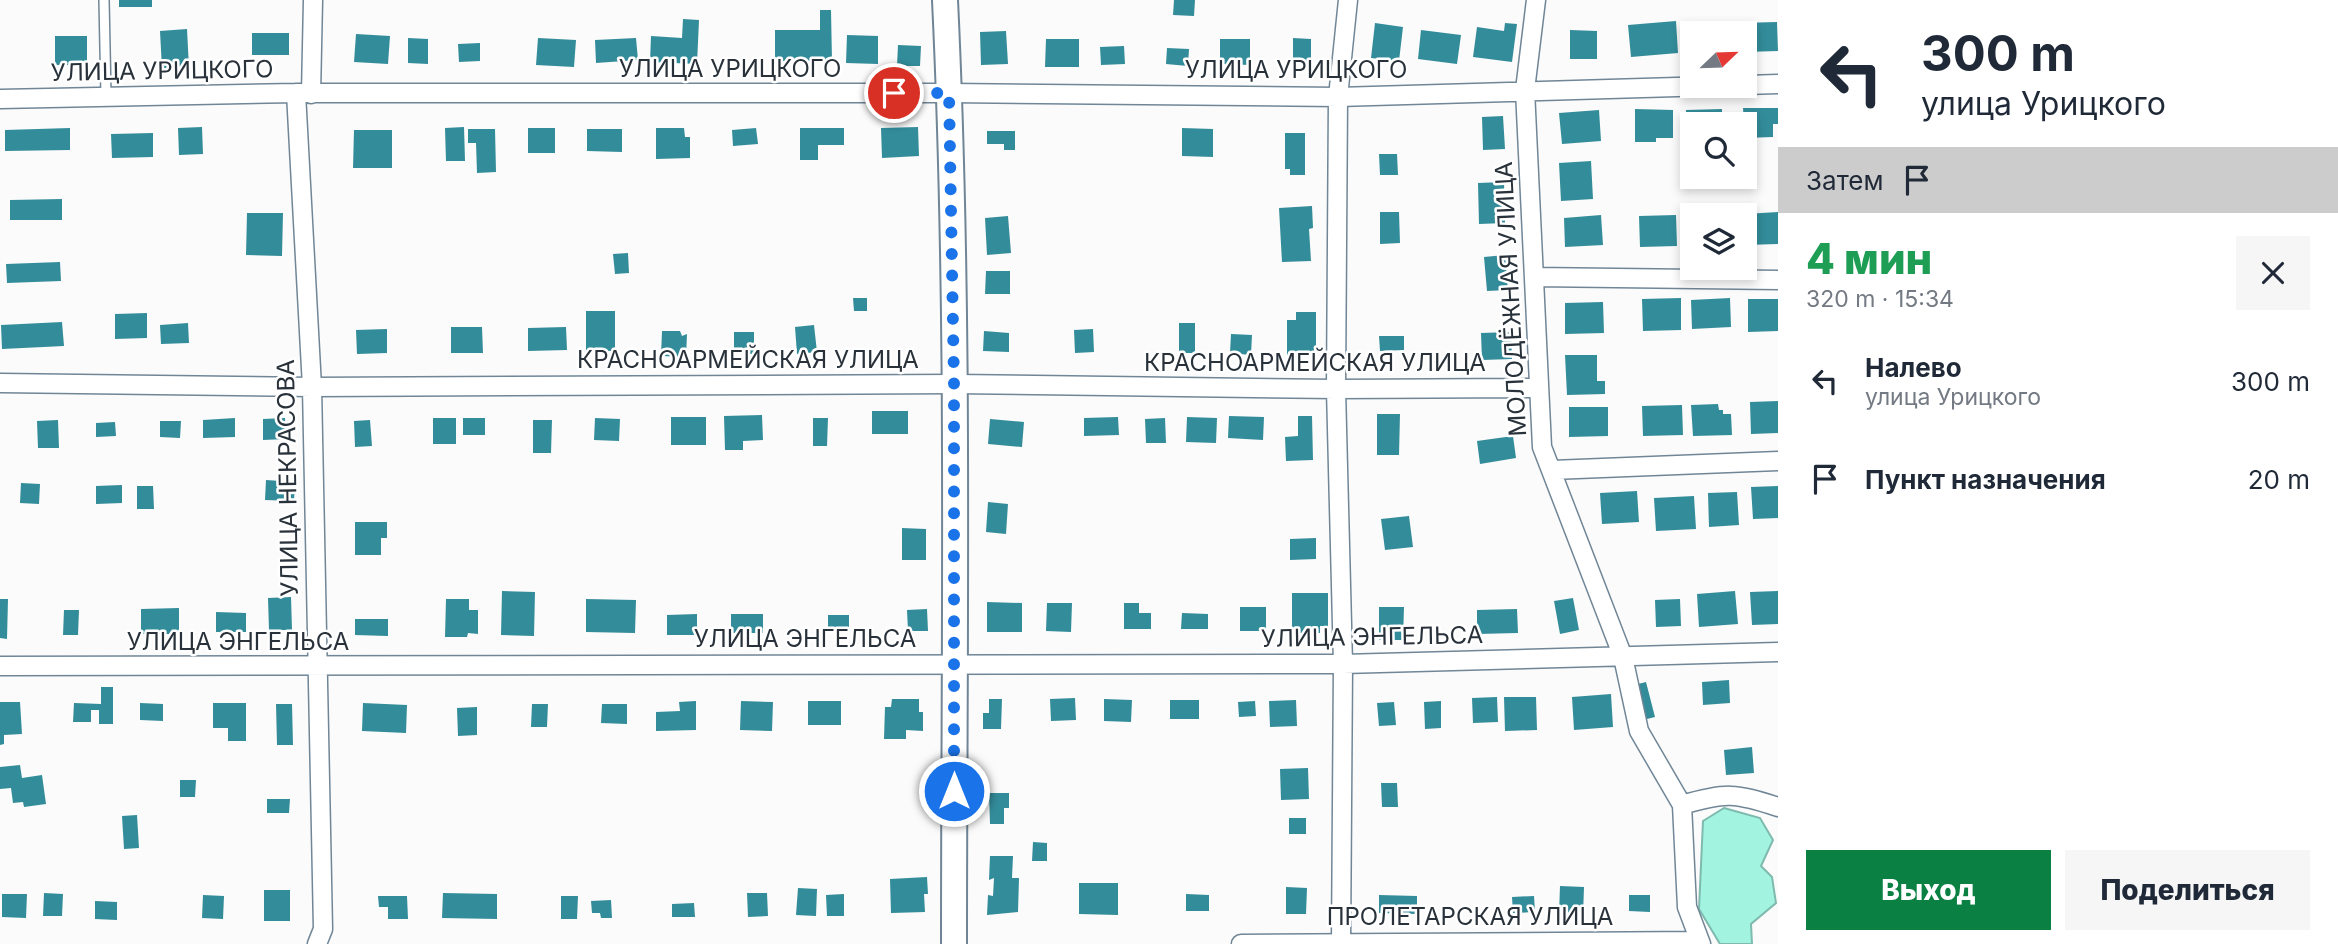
<!DOCTYPE html>
<html lang="ru">
<head>
<meta charset="utf-8">
<style>
  body { margin:0; font-family:Inter,sans-serif; background:#f6f6f7; color:#1f2937; height:100vh; display:flex; flex-direction:column; font-size:26px; white-space:nowrap }
  * { box-sizing:border-box; margin:0 }
  p { font-size:23px; color:#747a83 }
  .icon { flex:none; width:38px; height:38px; fill:none; stroke:currentColor; stroke-width:2; stroke-linecap:round; stroke-linejoin:round }
  .map { position:relative; flex:1; overflow:hidden }
  .details { display:flex; flex-direction:column; background:#fff; width:560px }
  .details>* { flex:none }
  .hud { background:#fff; color:#1f2937; overflow:hidden }
  .needle { width:46px; rotate:67deg }
  .tools { position:absolute; left:1680px; top:21px; display:grid; gap:14px }
  .tools a { display:grid; place-items:center; width:77px; height:77px; border-radius:0px; background:#fff; box-shadow:0 4px 10px #0003; font-size:35px }
  .pin { position:absolute; display:grid; place-items:center; width:60px; height:60px; color:#fff; margin:-30px; border:4px solid #fff; border-radius:50%; box-shadow:0 2px 7px #0007 }
  .me { position:absolute; width:77px; margin:-38px; rotate:0deg; stroke-linejoin:round; filter:drop-shadow(0 0 5px #0008) }
  .turn { display:flex; align-items:center; gap:24px; height:147px; padding:0 28px; font-size:32px }
  .turn .icon { width:91px; height:91px; stroke-width:2.5 }
  .turn b { display:block; font-size:49px; line-height:60px }
  .then { display:flex; align-items:center; height:66px; padding:0 28px; background:#0003; gap:14px; font-size:26px }
  .round { display:grid; place-items:center; flex:none; width:74px; height:74px; border-radius:0px; background:#f6f6f7 }
  .head { display:flex; align-items:center; justify-content:space-between; height:119px; padding:0 28px }
  h1 { font-size:42px; font-weight:800; line-height:52px; color:#1e9e55 }
  .cta { display:flex; gap:14px; margin-top:auto; padding:14px 28px }
  .cta a { flex:1; height:80px; border-radius:0px; background:#0b8043; color:#fff; font-size:28px; font-weight:800; line-height:80px; text-align:center }
  .cta a+a { background:#f6f6f7; color:#1f2937 }
  ul { padding:0; list-style:none }
  li { display:flex; align-items:center; gap:21px; height:98px; padding:0 28px }
  li div { flex:1 }
  li b { display:block; font-size:26px }
  li em { font-style:normal }
  main { display:flex; flex:1; min-height:0 }
  .map>svg:first-child { display:block }
  .water { fill:#a2f4e0; stroke:#7ebaae; stroke-width:2 }
  .building { fill:#338c9a }
  .lines { fill:none; stroke-linecap:round; stroke-linejoin:round }
  .lane-casing { stroke:#708697; stroke-width:12 }
  .street-casing { stroke:#708697; stroke-width:21 }
  .secondary-casing { stroke:#708697; stroke-width:28 }
  .lane { stroke:#fff; stroke-width:9 }
  .street { stroke:#fff; stroke-width:18 }
  .secondary { stroke:#fff; stroke-width:24 }
  .route { stroke:#1a73e8; stroke-width:12; stroke-dasharray:0 21.6 }
  .labels { text-anchor:middle; stroke-width:5; stroke-linejoin:round; paint-order:stroke }
  .street-label { font-size:24px; fill:#29323a; stroke:#fff }
</style>
</head>
<body>
<main>
<div class="map">
<svg width="1778" height="944" viewBox="0 0 1778 944">
  <rect width="100%" height="100%" fill="#fafbfa"/>
  <!-- water -->
  <path class="water" d="M1724,808L1760,818L1773,840L1761,866L1772,877L1776,903L1751,924L1752,944H1720L1699,909L1703,821Z"/>
  <!-- building -->
  <path class="building" d="M119,0H152V7H119Z
    M1174,0H1195L1194,16L1173,15Z
    M820,10H831L832,61H775V30H820Z
    M683,19L699,20L697,64L650,62L651,36L682,38Z
    M1676,21L1678,53L1631,57L1628,25Z
    M1777,22L1778,51L1745,52V33H1739V23Z
    M1375,23L1403,27L1399,61L1371,58Z
    M1505,23L1517,24L1512,62L1473,57L1477,27L1504,31Z
    M1708,26L1709,33H1692V55H1683L1682,27Z
    M187,29L189,68L162,69L160,31Z
    M1421,30L1461,35L1457,64L1418,59Z
    M1570,30L1597,31V59H1570Z
    M1006,31L1008,64L981,65L980,32Z
    M252,33H289V55H252Z
    M356,34L390,36L388,64L354,62Z
    M847,35L878,36V64L846,63Z
    M55,36H87V65H55Z
    M408,38L428,39V64L408,63Z
    M538,38L576,40L574,67L536,65Z
    M636,38L638,60L596,63L595,40Z
    M1293,38L1311,39V63H1293Z
    M1046,39H1079V67H1045Z
    M1220,39H1250V65L1220,64Z
    M480,43V61L459,62L458,44Z
    M898,45L921,46L920,66H897Z
    M1124,46L1125,64L1101,65L1100,47Z
    M1167,48L1189,49L1188,66L1166,64Z
    M1743,108H1778V124H1773V137L1745,138Z
    M1635,109L1673,110V138H1656V142H1635Z
    M1722,109V124H1692V138H1687L1686,110Z
    M1599,110L1601,141L1562,144L1559,113Z
    M1503,116L1505,149L1483,150L1482,117Z
    M202,127L203,154L179,155L178,128Z
    M464,127L465,161H446L445,128Z
    M918,127L919,156L882,158L881,128Z
    M70,128V150L5,151V130Z
    M528,128H555V153H528Z
    M656,128H684L685,137H690V158L656,159Z
    M756,128L758,144L733,146L732,130Z
    M800,128H844V145H818V160H800Z
    M1182,128L1213,129V157L1182,156Z
    M468,129H495L496,172L477,173L476,143H468Z
    M587,129H622V152L587,151Z
    M354,130H392V168H353Z
    M987,131H1015V150H1004V144H987Z
    M153,133V157L112,158L111,134Z
    M1285,133H1305V175H1290V169H1285Z
    M1379,154H1397L1398,175H1380Z
    M1591,161L1593,199L1561,201L1559,163Z
    M1504,182L1505,223L1479,224L1478,183Z
    M62,199V220H10V200Z
    M1312,206L1313,228L1309,229L1311,261L1282,262L1279,208Z
    M1380,212H1399L1400,243L1380,244Z
    M1778,212V244L1746,245L1745,214Z
    M247,213H283L282,256L246,255Z
    M1689,214H1692V242L1689,243Z
    M1601,215L1603,245L1565,247L1564,218Z
    M1676,215L1677,246L1640,247L1639,216Z
    M1008,216L1011,253L987,255L985,218Z
    M628,253L629,273L615,274L613,254Z
    M1505,255L1508,290L1487,291L1484,257Z
    M60,262L61,281L7,283L6,264Z
    M986,271H1010V294H985Z
    M853,298H867V311H854Z
    M1681,298V330L1643,331L1642,299Z
    M1730,298L1731,327L1692,329L1691,300Z
    M1748,299H1778V331L1748,332Z
    M1603,302L1604,333L1565,334V303Z
    M586,311H615V351H586Z
    M1296,312H1316V355H1287V320H1296Z
    M147,313V338L115,339V314Z
    M62,322L64,346L2,349L1,325Z
    M188,323L189,343L161,344L160,325Z
    M1179,323H1195V353H1179Z
    M814,325L817,352L797,354L795,327Z
    M451,327H482L483,353H451Z
    M566,327L567,350L528,351V328Z
    M387,329V353L357,354L356,330Z
    M1093,329L1094,352L1075,353L1074,330Z
    M662,331H680L682,336L687,334L686,357L661,356Z
    M984,331L1009,333V352L983,351Z
    M734,332H754V354H734Z
    M1511,332L1512,359L1482,360L1481,333Z
    M1231,334L1252,335L1251,355L1230,353Z
    M1379,336H1404V350L1380,351Z
    M1565,355H1597V381H1605V394L1567,395Z
    M1778,401V433L1751,434L1750,402Z
    M1718,404L1719,410H1723V414H1731L1732,435L1693,436L1691,405Z
    M1682,405L1683,435L1643,436L1642,406Z
    M1569,407H1608V436L1569,437Z
    M872,411H908V434H872Z
    M1377,414H1400L1399,455H1377Z
    M762,415L763,440L743,441V450H725L724,416Z
    M1229,416L1264,417L1263,440L1228,438Z
    M1298,416H1312L1313,460L1286,461L1285,437L1298,436Z
    M671,417H706V445H671Z
    M1118,417L1119,435L1084,436V418Z
    M1187,417L1217,418L1216,443L1186,442Z
    M235,418V437L203,438V420Z
    M285,418L286,439L263,440V419Z
    M433,418H456V444H433Z
    M463,418H485V435H463Z
    M595,418L620,419L619,441L594,440Z
    M813,418H828L827,446H813Z
    M1165,418L1166,443H1146L1145,419Z
    M990,419L1024,422L1022,447L988,444Z
    M58,420L59,448H38L37,421Z
    M370,420L372,446L355,447L354,421Z
    M533,420H552L551,453H533Z
    M160,421H181L180,438L160,437Z
    M115,422L116,436L96,437V423Z
    M1513,436L1516,458L1480,464L1477,441Z
    M266,480L295,482L294,501L265,500Z
    M21,483L40,484L39,504L20,503Z
    M122,485V503L96,504V486Z
    M137,486H153L154,509H137Z
    M1778,486V518L1753,519L1751,487Z
    M1637,491L1639,522L1602,524L1600,493Z
    M1737,492L1739,525L1709,527L1708,493Z
    M1694,496L1696,529L1656,531L1654,498Z
    M988,502L1008,504L1006,534L986,532Z
    M1409,516L1413,547L1385,550L1381,519Z
    M355,522H387V538H381V555H355Z
    M902,528L926,529V560H902Z
    M1316,538V559L1290,560V539Z
    M502,591L535,592L534,636L501,635Z
    M1735,591L1738,624L1699,627L1697,594Z
    M1778,591V624L1752,625L1750,592Z
    M1292,593H1328V626H1320V633H1292Z
    M291,597L292,630H269L268,598Z
    M1573,598L1579,630L1560,634L1554,601Z
    M0,599H8L7,639L0,638Z
    M446,599H469V610H478V634L468,633L467,637H445Z
    M586,599L636,600L635,633L586,632Z
    M1680,599L1681,626L1656,627L1655,600Z
    M987,602L1022,603V632H987Z
    M1047,603H1072L1071,632L1046,631Z
    M1124,603H1139V613H1151V629H1124Z
    M1240,607H1266V631H1240Z
    M1379,607H1404L1403,640H1379Z
    M179,608V634H141V609Z
    M927,609L928,631H908L907,610Z
    M1517,609L1518,633L1477,634V610Z
    M64,610H79L78,635H63Z
    M216,612L246,613V632H216Z
    M1182,613L1208,614V629H1181Z
    M697,614V635H667V615Z
    M731,614H763V633H731Z
    M828,615H849V633H828Z
    M355,619H388V636L355,635Z
    M1729,680L1730,703L1703,705L1702,682Z
    M1646,682L1655,717L1643,720L1634,685Z
    M101,687H113V724H99V710H91V722H73L74,703L101,704Z
    M1611,694L1613,727L1574,730L1572,697Z
    M1497,697L1498,722L1473,723L1472,698Z
    M1504,697H1536L1537,730L1505,731Z
    M1075,698L1076,720L1051,721L1050,699Z
    M892,699H919V712H923V731L906,730V739H884L885,707H891Z
    M989,699H1002L1001,729H983V713H989Z
    M1104,699L1132,700L1131,722L1104,721Z
    M1170,700H1199V719H1170Z
    M1296,700L1297,726L1270,727L1269,701Z
    M696,701V730L656,731V712L680,711L679,702Z
    M741,701L773,702L772,731L740,730Z
    M808,701H841V725H808Z
    M1255,701L1256,716L1239,717L1238,702Z
    M1441,701V728L1425,729L1424,702Z
    M0,702H20L22,734L4,735V744L0,745Z
    M1394,702L1396,725L1379,726L1377,703Z
    M140,703L163,704V721L140,720Z
    M213,703H246V741H228V728H213Z
    M363,703L407,705L406,733L362,731Z
    M276,704H292L293,745H277Z
    M532,704H548L547,727H531Z
    M602,704H627V724L601,723Z
    M477,707V735L458,736L457,708Z
    M1752,747L1754,773L1726,775L1724,750Z
    M20,765L22,778L42,775L46,804L24,807L23,802L13,803L11,788L0,789V767Z
    M1308,768L1309,799L1281,800L1280,769Z
    M180,780H196L195,797H180Z
    M1381,783H1397L1398,807H1382Z
    M989,793H1009V808H1004V824H990Z
    M267,799H290L289,813H267Z
    M137,815L139,848L124,849L122,816Z
    M1289,818H1306V834H1289Z
    M1033,842L1047,843V861H1032Z
    M990,856H1013L1012,878H1019L1018,912L987,915L988,895L993,896L994,878L989,880Z
    M927,877L928,894H924L925,912L891,913L890,879Z
    M1079,883H1118V915L1079,914Z
    M1560,886L1584,887L1583,916L1559,915Z
    M1286,887L1307,888L1306,914H1286Z
    M798,888L817,889L816,916L796,915Z
    M264,890H290V921H264Z
    M44,893L63,894L62,916H43Z
    M443,893L497,894V919L442,918Z
    M747,893H767L768,916L748,917Z
    M2,894H27L26,918L2,917Z
    M844,894V916H827L826,895Z
    M1186,894L1209,895V911H1186Z
    M203,895L224,896L223,919L202,918Z
    M1379,895L1417,896V914L1379,913Z
    M1629,895H1650V912L1629,911Z
    M378,896H407L408,919H388V907H379Z
    M561,896H578L577,919H561Z
    M1534,896L1535,912L1513,913L1512,897Z
    M611,900L612,918H601L600,913H592L591,901Z
    M95,901L117,902V920L95,919Z
    M694,903L695,917H672V904Z"/>
  <g class="lines">
    <defs>
      <path id="lane" d="M104,0L106,96"/>
      <path id="street" d="M1536,0L1525,90L1542,447L1623,657L1639,731L1682,805L1687,907L1701,944
        M1745,85L1778,84
        M296,93L312,387L323,929L317,944
        M311,94L313,0
        M0,99L296,93H949L1338,97L1711,86
        M1535,277L1778,280
        M0,383L312,387L954,384L1336,389L1538,388
        M1552,470L1778,461
        M0,666L1343,664L1778,652
        M1682,805C1726,792 1735,793 1778,807
        M1241,944L1698,941
        M1341,944L1343,664L1336,389L1338,97L1348,0"/>
      <path id="secondary" d="M945,0C960,314 954,630 954,944"/>
    </defs>
    <!-- lane casing -->
    <use href="#lane" class="lane-casing"/>
    <!-- street casing -->
    <use href="#street" class="street-casing"/>
    <!-- secondary casing -->
    <use href="#secondary" class="secondary-casing"/>
    <!-- lane -->
    <use href="#lane" class="lane"/>
    <!-- street -->
    <use href="#street" class="street"/>
    <!-- secondary -->
    <use href="#secondary" class="secondary"/>
  </g>
  <g class="lines">
    <!-- route -->
    <path class="route" d="M894,93H949L954,384V791"/>
  </g>
  <g class="labels">
    <!-- street labels -->
    <g class="street-label">
      <text x="730" y="77">УЛИЦА УРИЦКОГО</text>
      <text x="1296" y="78">УЛИЦА УРИЦКОГО</text>
      <text transform="translate(162 71) rotate(-1)" y="8">УЛИЦА УРИЦКОГО</text>
      <text transform="translate(1511 299) rotate(-93)" y="8">МОЛОДЁЖНАЯ УЛИЦА</text>
      <text x="748" y="368">КРАСНОАРМЕЙСКАЯ УЛИЦА</text>
      <text x="1315" y="371">КРАСНОАРМЕЙСКАЯ УЛИЦА</text>
      <text transform="translate(288 478) rotate(-91)" y="8">УЛИЦА НЕКРАСОВА</text>
      <text transform="translate(1372 637) rotate(-1)" y="8">УЛИЦА ЭНГЕЛЬСА</text>
      <text x="805" y="647">УЛИЦА ЭНГЕЛЬСА</text>
      <text x="238" y="650">УЛИЦА ЭНГЕЛЬСА</text>
      <text x="1470" y="925">ПРОЛЕТАРСКАЯ УЛИЦА</text>
    </g>
  </g>
</svg>
<div class="tools">
<a><svg class="needle" viewBox="-14 -14 28 28"><path d="M0-13l5 13h-10z" fill="#e53935"/><path d="M0 13l5-13h-10z" fill="#747a83"/></svg></a>
<a><svg class="icon" aria-label="search" viewBox="0 0 24 24"><circle cx="10" cy="10" r="6"/><path d="M15 15l6 6"/></svg></a>
<a><svg class="icon" aria-label="layers" viewBox="0 0 24 24"><path d="M12 4l9 5-9 5-9-5zM3 14l9 5 9-5"/></svg></a>
</div>
<div class="pin" style="left:894px;top:93px;background:#d93025"><svg class="icon" aria-label="arrive" viewBox="0 0 24 24"><path d="M6 21V4h12l-3 4 3 4H6"/></svg></div>
<svg class="me" style="left:954px;top:791px" viewBox="-20 -20 40 40"><circle r="17" fill="#1a73e8" stroke="#fff" stroke-width="3"/><path d="M0-11L8 9 0 5-8 9z" fill="#fff"/></svg>
</div>
<section class="details">
<div class="hud">
<div class="turn"><svg class="icon" aria-label="left" viewBox="0 0 24 24"><path d="M17 20v-9H6M10 6l-5 5 5 5"/></svg><div><b>300 m</b>улица Урицкого</div></div>
<div class="then">Затем<svg class="icon" aria-label="arrive" viewBox="0 0 24 24"><path d="M6 21V4h12l-3 4 3 4H6"/></svg></div>
</div>
<div class="head"><div><h1>4 мин</h1><p>320 m · 15:34</p></div><a class="round"><svg class="icon" aria-label="close" viewBox="0 0 24 24"><path d="M6 6l12 12M18 6L6 18"/></svg></a></div>
<ul>
<li><svg class="icon" aria-label="left" viewBox="0 0 24 24"><path d="M17 20v-9H6M10 6l-5 5 5 5"/></svg><div><b>Налево</b><p>улица Урицкого</p></div><em>300 m</em></li>
<li><svg class="icon" aria-label="arrive" viewBox="0 0 24 24"><path d="M6 21V4h12l-3 4 3 4H6"/></svg><div><b>Пункт назначения</b></div><em>20 m</em></li>
</ul>
<div class="cta"><a>Выход</a><a>Поделиться</a></div>
</section>
</main>
</body>
</html>
